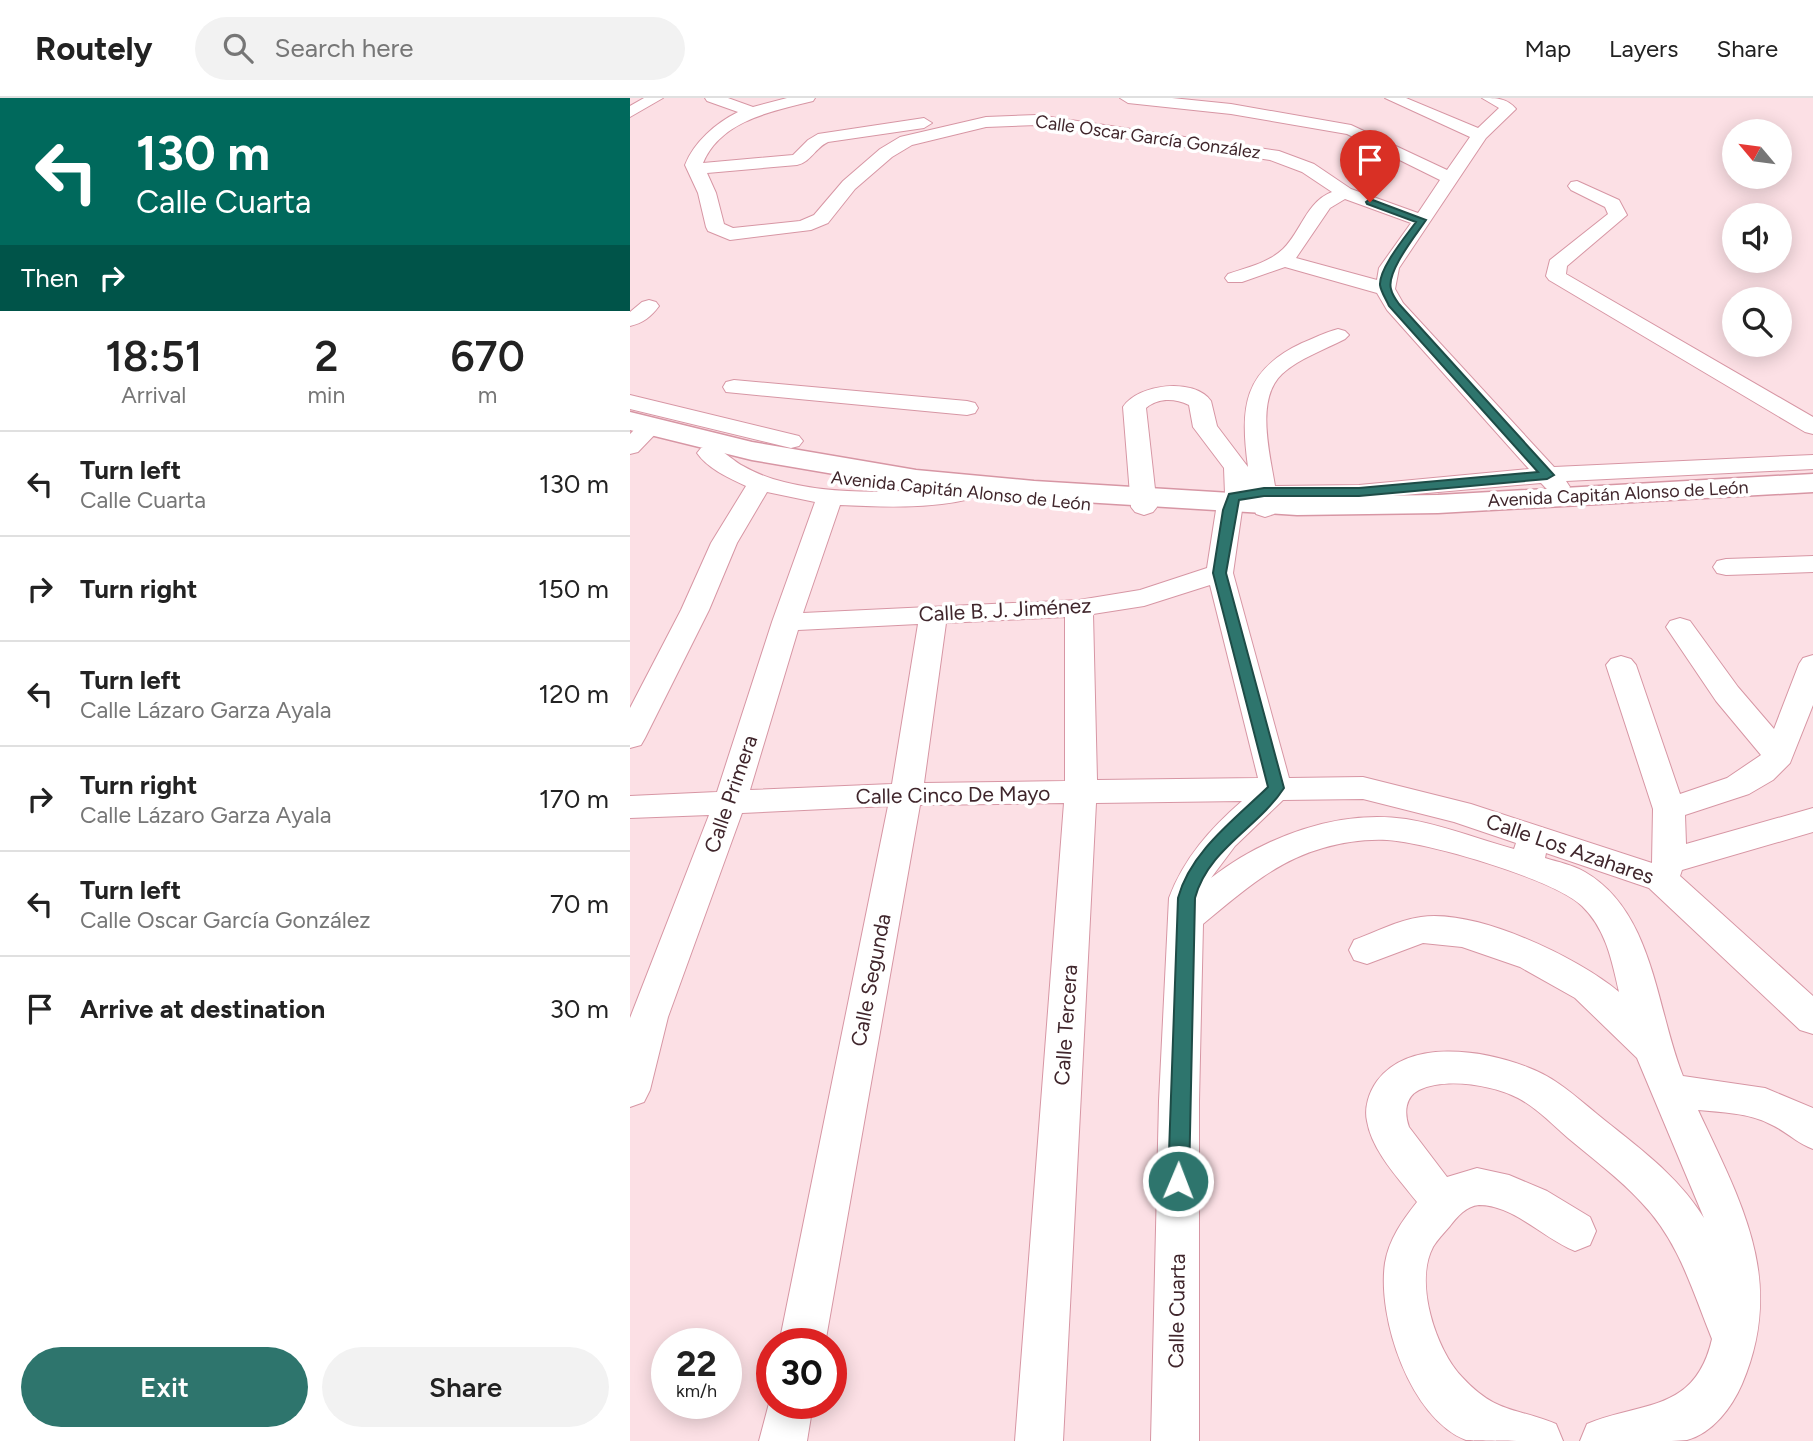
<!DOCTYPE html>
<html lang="en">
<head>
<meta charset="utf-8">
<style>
  body { margin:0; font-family:Figtree,sans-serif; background:#f2f2f2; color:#222; height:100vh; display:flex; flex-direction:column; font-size:26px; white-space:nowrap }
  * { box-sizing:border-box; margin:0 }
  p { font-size:23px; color:#767676 }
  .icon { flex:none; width:38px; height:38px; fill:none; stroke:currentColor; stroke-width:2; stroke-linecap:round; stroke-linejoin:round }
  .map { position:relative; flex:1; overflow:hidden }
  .sheet { display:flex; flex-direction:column; background:#fff; width:630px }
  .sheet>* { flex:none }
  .guide { background:#00695c; color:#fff; overflow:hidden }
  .needle { width:46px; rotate:299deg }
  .tools { position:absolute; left:1092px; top:21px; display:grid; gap:14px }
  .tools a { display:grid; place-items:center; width:70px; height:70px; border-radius:50%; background:#fff; box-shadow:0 4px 18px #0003; font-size:35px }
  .speed { position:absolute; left:21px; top:1230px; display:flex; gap:14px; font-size:35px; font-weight:700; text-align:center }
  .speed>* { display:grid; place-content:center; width:91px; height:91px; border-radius:50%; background:#fff; box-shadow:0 4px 18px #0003; line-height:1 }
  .speed small { font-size:18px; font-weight:400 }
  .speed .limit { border:10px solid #d22; background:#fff; color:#111 }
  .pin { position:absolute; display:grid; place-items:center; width:60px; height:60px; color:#fff; margin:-72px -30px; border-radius:50% 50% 50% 0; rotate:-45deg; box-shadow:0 0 7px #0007 }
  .pin .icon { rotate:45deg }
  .me { position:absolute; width:77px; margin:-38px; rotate:1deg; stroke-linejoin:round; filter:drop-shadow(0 0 5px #0008) }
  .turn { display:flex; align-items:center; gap:24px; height:147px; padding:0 21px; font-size:32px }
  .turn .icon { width:91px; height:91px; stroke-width:2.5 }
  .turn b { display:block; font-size:49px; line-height:60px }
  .then { display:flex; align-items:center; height:66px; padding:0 21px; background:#0003; gap:14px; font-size:26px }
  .eta { display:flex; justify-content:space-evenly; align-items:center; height:119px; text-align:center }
  .eta b { font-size:42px; font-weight:600; line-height:49px }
  .button { display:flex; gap:14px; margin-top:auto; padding:14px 21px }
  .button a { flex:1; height:80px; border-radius:42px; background:#2e756d; color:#fff; font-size:28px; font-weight:600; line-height:80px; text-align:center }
  .button a+a { background:#f2f2f2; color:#222 }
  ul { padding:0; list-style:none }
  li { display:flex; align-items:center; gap:21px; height:105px; padding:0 21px; border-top:2px solid #e0e0e0 }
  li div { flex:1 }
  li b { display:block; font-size:26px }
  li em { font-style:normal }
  header { display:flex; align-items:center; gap:42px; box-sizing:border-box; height:98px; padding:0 35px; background:#fff; border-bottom:2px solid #e0e0e0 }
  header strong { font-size:33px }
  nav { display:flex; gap:38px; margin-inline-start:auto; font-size:24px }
  .search { width:490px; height:63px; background:#f2f2f2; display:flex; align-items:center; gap:18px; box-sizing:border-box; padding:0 24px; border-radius:38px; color:#767676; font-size:26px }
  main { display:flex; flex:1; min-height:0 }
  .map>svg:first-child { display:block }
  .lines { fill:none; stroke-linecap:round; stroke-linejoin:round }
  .minor-casing { stroke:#d796a4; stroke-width:2 }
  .major-casing { stroke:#d796a4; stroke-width:3 }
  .minor { fill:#fff; fill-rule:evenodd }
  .major { fill:#fff; fill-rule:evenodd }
  .route { fill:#2e756d; stroke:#1e4c47; stroke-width:2 }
  .labels { text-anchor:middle; stroke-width:7; stroke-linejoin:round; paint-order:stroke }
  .far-street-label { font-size:18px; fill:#40262c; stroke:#fff }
  .street-label { font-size:21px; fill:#40262c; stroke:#fff }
</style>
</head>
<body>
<header>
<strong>Routely</strong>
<div class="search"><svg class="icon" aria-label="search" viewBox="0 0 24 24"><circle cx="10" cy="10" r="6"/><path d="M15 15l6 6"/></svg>Search here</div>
<nav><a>Map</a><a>Layers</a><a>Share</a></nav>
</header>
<main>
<section class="sheet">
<div class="guide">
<div class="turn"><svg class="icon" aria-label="left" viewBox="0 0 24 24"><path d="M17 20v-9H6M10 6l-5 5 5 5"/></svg><div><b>130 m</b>Calle Cuarta</div></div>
<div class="then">Then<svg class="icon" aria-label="right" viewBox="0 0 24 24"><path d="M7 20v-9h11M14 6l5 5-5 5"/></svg></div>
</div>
<div class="eta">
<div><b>18:51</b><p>Arrival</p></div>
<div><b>2</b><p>min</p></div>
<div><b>670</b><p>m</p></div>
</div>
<ul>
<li><svg class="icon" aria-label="left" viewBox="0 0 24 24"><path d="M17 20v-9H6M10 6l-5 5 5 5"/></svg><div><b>Turn left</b><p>Calle Cuarta</p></div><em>130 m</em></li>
<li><svg class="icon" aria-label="right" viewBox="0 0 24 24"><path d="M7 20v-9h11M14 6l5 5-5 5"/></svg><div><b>Turn right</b></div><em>150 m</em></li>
<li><svg class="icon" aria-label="left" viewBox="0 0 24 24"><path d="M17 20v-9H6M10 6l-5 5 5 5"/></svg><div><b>Turn left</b><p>Calle Lázaro Garza Ayala</p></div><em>120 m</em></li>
<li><svg class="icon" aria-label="right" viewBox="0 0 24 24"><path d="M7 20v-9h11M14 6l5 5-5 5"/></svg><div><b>Turn right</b><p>Calle Lázaro Garza Ayala</p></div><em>170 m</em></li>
<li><svg class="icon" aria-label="left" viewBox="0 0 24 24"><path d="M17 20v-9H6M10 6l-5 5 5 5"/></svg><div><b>Turn left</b><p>Calle Oscar García González</p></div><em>70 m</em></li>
<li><svg class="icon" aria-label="arrive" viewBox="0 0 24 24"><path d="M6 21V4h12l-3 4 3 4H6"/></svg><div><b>Arrive at destination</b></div><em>30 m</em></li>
</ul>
<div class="button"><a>Exit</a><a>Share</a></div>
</section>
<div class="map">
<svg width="1183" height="1343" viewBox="0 0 1183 1343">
  <rect width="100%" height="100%" fill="#fce0e5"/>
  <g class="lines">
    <defs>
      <path id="minor" d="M14,0H33L0,19V8Z
        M75,0H98L123,9L157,0H185L183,3C143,13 91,22 73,65L163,57L178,42L188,36L294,20L302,25L294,30L198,44C185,50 181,64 167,67L77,75L86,95L94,126L103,130L170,123L184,117L213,83L250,51L270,39L356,19L407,17L649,53L684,66L721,91L788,115L810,82L717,36L601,16L498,5L490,0H542L601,6L721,27L817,72L840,39L755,0H776L848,30L869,10L852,0C867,0 877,0 886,11L856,40L769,170L765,191L773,205L924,369L1183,357V371L936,383L940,389L937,394C924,397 919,394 911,385L729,401L647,403L648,411L644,416L635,419L626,416L622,403H616L612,412L603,475L659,680L733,679L841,706L1022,765L1023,711L976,567L981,561L991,558L1001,561L1006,567L1050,696L1097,680L1131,657L1086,603L1036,529L1040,523L1050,520L1060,523L1108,589L1144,631L1169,566L1173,560L1183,557V607L1160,665L1143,682L1119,696L1055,717L1056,746L1183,710V734L1052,772L1050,778L1183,898V936L1170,932L1019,790L916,755L915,760C928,764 943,767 955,774C1024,814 1026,911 1053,978L1135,990L1183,1010V1051C1166,1045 1156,1033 1140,1026C1119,1015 1091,1014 1068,1012C1112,1106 1156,1183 1112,1286C1102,1309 1083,1335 1057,1342C1048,1343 1035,1343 1025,1343C1000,1343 975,1343 950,1343L957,1326C1012,1303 1065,1315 1082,1241C1062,1192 1049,1143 1011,1104C989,1080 963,1061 938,1040C922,1026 907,1010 888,1000C863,987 816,979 789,992C775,999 774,1015 779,1029L817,1079L847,1070L879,1077L917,1093L960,1119L966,1133L960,1147L945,1153C914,1141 884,1107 849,1107C836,1108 827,1119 820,1128C814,1135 807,1142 803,1149C784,1185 806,1252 832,1279C866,1316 885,1309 926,1326L933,1343C914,1343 849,1343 836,1342C780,1320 747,1220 755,1165C759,1141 772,1123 787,1104C769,1081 742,1053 737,1023C734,1010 739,994 747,983C779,940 853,952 897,969C925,979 945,998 967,1016C1006,1048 1047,1076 1074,1120L1007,960L945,900L890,869L832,849L793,845L737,866L724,862L719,852L724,842C746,834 768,822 791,819C847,811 947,859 989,894C982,863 976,831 952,808C924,781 796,744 757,742C735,741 714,744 693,750C646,763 610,795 573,826L569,1003V1343H521L529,1003L539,800C554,760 580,731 612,703L466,705L433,1343H385L434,705L290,707L195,1246H149L258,708L112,715L38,919L20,992L14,1004L0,1009V920L79,717L0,720V698L87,694L142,524L185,404L137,394L107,445L79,512L15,640L11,647L0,650V610L51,512L81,445L116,388C99,380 78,371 67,355L71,350C89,345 98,360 113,368C122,373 133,378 143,381C203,399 269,394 331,389L340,391L343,396L340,401C299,411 252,409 210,407L173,515L449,502L510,492L577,470L586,412L595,396L594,370L563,329L559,307C544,300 528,300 516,310L527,409L523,414L514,417L505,414L501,409L493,309C508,286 564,279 581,303L587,328L618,369C610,309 613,273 672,245C684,240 696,234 708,231L715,233L719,237L715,241C694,252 670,260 652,276C625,301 640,356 645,388L729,387L899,371L757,212L747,195L655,169L612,184H598L595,180L598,176C617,169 637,166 653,151C671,134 676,104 702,94L672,74L640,62L407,27L356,29L282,47L262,59L225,91L198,125L181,132L100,142L78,133L76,129L68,95L55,67C64,44 86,25 108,14L77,3ZM715,101L781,125L749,170L747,182L666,160L700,110ZM580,487L628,680L467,682L463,516L514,508ZM435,519V683L294,685L316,525ZM288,526L262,686L120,692L168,532ZM733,701L824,724L886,745L884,751C848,741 813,727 776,721C707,711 634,739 581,780L605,748L653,702Z
        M947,83L989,102L997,117L937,168L936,176L1183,319V336L1175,334L919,182L916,178L920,162L978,116L975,109L941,92L938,88L941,84Z
        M19,202L26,204L29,208C21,219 13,225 0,228V214L12,204Z
        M104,282L337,303L345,305L348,310L345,315L337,317L96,294L93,289L96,284Z
        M0,297L169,338L173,343L169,348L161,350L0,311Z
        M20,322L28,324L32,329L8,354L0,356V336L12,324Z
        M1183,458V474L1096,477L1087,475L1083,469L1087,463L1096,461Z
        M142,1294V1306H183L177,1343H129Z"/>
      <path id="major" d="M0,314L122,344L286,372L404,383L667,399L808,397L1183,376V394L808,415L667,417L404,401L286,390L122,362L0,332Z"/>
    </defs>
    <!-- minor casing -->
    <use href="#minor" class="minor-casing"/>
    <!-- major casing -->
    <use href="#major" class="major-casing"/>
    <!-- minor -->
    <use href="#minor" class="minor"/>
    <!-- major -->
    <use href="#major" class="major"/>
  </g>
  <!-- route -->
  <path class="route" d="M740,101L796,122C786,137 756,174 761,191C762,196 766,202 769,206L924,377L917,381L729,398H634L609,402L596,475L654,690C628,730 578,751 565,800L559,1083L555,1089L548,1092L541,1089L538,1083L548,800C560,754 605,721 638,689L583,475L593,412L599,396L634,390H729L908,374L759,208C756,201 751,194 750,187C749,170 776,138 786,124L737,106L736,104Z"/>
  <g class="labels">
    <!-- far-street labels -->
    <g class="far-street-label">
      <text transform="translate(518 39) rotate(8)" y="6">Calle Oscar García González</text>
      <text transform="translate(331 393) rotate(6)" y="6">Avenida Capitán Alonso de León</text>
      <text transform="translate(988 396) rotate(-3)" y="6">Avenida Capitán Alonso de León</text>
    </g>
    <!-- street labels -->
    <g class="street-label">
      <text transform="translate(375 512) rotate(-3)" y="7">Calle B. J. Jiménez</text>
      <text transform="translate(101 696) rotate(-71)" y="7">Calle Primera</text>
      <text transform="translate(323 697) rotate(-1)" y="7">Calle Cinco De Mayo</text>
      <text transform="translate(940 751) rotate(19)" y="7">Calle Los Azahares</text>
      <text transform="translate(241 882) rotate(-79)" y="7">Calle Segunda</text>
      <text transform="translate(436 927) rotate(-86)" y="7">Calle Tercera</text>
      <text transform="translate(547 1213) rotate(-89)" y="7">Calle Cuarta</text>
    </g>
  </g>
</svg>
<div class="tools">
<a><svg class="needle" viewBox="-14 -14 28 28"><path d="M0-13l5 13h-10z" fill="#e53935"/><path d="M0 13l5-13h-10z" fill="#767676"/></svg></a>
<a><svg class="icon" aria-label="sound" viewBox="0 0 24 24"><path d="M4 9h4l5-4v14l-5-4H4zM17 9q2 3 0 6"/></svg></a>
<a><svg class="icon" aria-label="search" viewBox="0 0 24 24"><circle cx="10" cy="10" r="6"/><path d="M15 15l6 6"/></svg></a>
</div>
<div class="speed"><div>22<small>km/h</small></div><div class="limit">30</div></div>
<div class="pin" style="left:740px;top:104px;background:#d93025"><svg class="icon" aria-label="arrive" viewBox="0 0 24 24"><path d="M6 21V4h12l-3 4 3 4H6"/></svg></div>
<svg class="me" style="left:548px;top:1083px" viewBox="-20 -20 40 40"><circle r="17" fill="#2e756d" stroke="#fff" stroke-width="3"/><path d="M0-11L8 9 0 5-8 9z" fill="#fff"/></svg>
</div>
</main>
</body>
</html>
